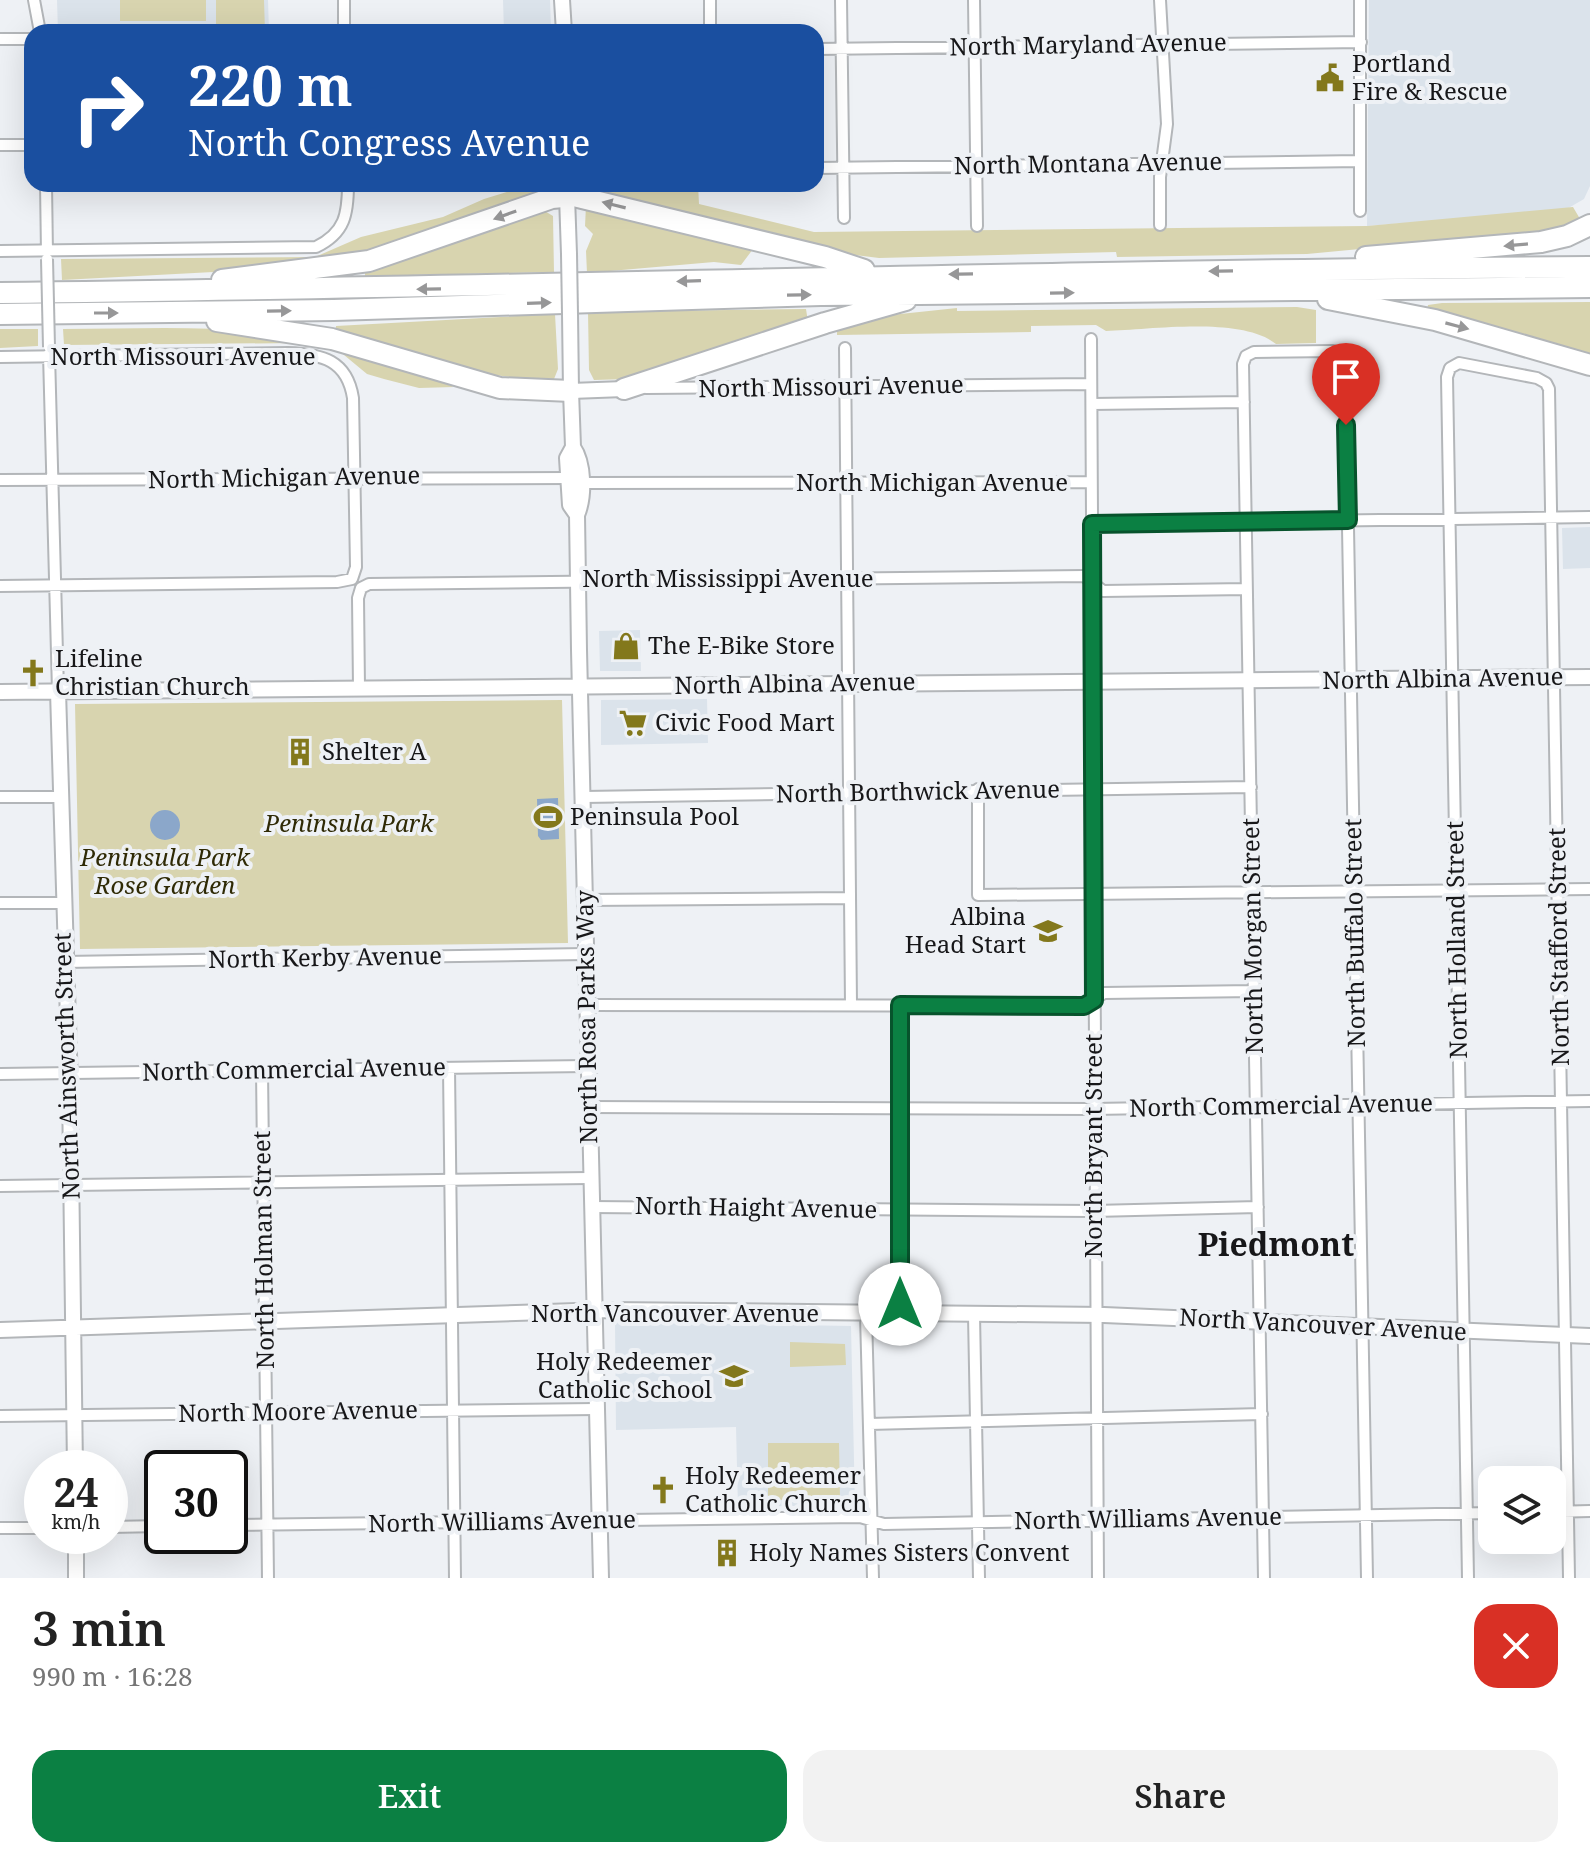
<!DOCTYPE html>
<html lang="en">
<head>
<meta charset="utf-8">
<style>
  body { margin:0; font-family:"Noto Serif",serif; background:#f2f2f2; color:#222; height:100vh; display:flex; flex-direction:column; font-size:30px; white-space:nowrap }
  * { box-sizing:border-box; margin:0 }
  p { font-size:26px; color:#767676 }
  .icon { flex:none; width:44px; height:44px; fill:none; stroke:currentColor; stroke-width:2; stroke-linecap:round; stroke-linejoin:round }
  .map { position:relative; height:1578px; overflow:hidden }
  .panel { display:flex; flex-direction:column; background:#fff; flex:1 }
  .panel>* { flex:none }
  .top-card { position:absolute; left:24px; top:24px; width:800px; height:168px; border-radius:24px; box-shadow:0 8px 32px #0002; background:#1a4fa0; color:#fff; overflow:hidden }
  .tools { position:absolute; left:1478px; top:1466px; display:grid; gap:16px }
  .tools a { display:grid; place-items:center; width:88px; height:88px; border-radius:16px; background:#fff; box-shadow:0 8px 32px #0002; font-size:40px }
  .speed { position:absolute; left:24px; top:1450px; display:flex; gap:16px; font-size:40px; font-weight:700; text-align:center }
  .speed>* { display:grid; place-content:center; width:104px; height:104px; border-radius:50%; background:#fff; box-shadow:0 8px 32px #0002; line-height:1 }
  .speed small { font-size:20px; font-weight:400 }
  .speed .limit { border:4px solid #111; border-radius:12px; background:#fff; color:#111 }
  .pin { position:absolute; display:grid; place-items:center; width:68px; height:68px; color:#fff; margin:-82px -34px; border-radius:50% 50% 50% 0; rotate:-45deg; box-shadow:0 0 8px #0007 }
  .pin .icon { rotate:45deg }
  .me { position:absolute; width:88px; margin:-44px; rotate:0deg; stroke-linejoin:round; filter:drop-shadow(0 0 6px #0008) }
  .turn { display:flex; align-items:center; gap:28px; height:168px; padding:0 32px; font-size:36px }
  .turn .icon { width:104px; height:104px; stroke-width:2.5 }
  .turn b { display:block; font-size:56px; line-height:68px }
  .round { display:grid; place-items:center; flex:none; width:84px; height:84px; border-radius:24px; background:#f2f2f2 }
  .headline { display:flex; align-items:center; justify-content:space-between; height:136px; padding:0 32px }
  h1 { font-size:48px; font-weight:600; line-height:60px }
  .cta { display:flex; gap:16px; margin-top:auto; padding:16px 32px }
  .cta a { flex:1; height:92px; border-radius:24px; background:#0b8043; color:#fff; font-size:32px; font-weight:600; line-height:92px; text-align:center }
  .cta a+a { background:#f2f2f2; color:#222 }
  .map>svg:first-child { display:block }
  .built { fill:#dbe3eb }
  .green { fill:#d8d4af }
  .water { fill:#8ba7ca }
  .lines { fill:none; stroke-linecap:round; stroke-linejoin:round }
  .minor-casing { stroke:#b3b6b9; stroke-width:14 }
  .tertiary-casing { stroke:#b3b6b9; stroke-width:18 }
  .secondary-casing { stroke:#b3b6b9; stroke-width:18 }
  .motorway-casing { stroke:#b3b6b9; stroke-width:24 }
  .minor { stroke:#fff; stroke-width:10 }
  .tertiary { stroke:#fff; stroke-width:14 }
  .secondary { stroke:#fff; stroke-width:14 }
  .motorway { stroke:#fff; stroke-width:20 }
  .minor-bridge-casing { stroke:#b3b6b9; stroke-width:14; stroke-linecap:butt }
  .secondary-bridge-casing { stroke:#b3b6b9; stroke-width:18; stroke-linecap:butt }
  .minor-bridge { stroke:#fff; stroke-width:10 }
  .secondary-bridge { stroke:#fff; stroke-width:14 }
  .oneway { fill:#979798 }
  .route-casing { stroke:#07532c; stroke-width:20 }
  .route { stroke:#0b8043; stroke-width:14 }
  .labels { text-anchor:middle; stroke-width:8; stroke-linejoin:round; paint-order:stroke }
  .street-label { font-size:24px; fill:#171719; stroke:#eef1f5 }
  .poi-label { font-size:24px; fill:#171719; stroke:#eef1f5; text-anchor:start }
  .park-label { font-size:24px; font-style:italic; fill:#2f2a05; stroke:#eef1f5 }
  .district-label { font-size:32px; font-weight:bold; fill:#171719; stroke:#eef1f5 }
</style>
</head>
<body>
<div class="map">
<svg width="1590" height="1578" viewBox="0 0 1590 1578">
  <rect width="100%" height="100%" fill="#eef1f5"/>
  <!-- built -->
  <path class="built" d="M57,0H268L269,32H58Z
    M503,0H550L551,30L504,32Z
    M1369,0H1590V186L1584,199L1565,210L1367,226Z
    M1590,527V568L1563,569L1562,528Z
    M640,630L641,671H600L599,631Z
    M707,699L708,743L601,745V700Z
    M615,1322L851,1326L855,1505L738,1507L736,1427L616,1430Z"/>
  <!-- green -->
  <path class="green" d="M120,0H206V21H120Z
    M216,0H264L265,32H216Z
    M533,184L549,187L541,195L359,257L307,267L62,280L61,259L315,257L361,237L443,217L484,199Z
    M587,184H698L699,204L814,232L1367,226L1573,207L1583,224L1570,229L1307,254L1117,257L1116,252L879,258L847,254L597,193Z
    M586,206L753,249L741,265L714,262L587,273L586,251L593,234L585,226Z
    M543,210L553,216L554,272L365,276V269L421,254Z
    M1590,302V359L1427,311L1428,305L1442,303Z
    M1297,307L1316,310V343L1276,344C1241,316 1150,330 1106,331L1096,325L1031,326V332L837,335V327L891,315L957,308V311Z
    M806,309L808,322L627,379L594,380L589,370L588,312Z
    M555,314L558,369L554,379C479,381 407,353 336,333V326Z
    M0,329H38V346L0,348Z
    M63,329C138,329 222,324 296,337C350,345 404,368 454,387L419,388L384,379L367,374L338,350L299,343L64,345Z
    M562,700L568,943L80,949L75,704Z
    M790,1342L845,1344L846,1365L790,1367Z
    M768,1443H839L840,1500H768Z"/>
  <!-- water -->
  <path class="water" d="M558,798L559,839L541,840L538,836L537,799Z
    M150 825a15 15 0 1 1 30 0a15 15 0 1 1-30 0Z"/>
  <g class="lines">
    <defs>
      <path id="minor" d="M34,0L40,32
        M344,0V32
        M710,0V32
        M841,0L844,218
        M974,0L977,226
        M1160,0L1167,124L1160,177V225
        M1360,0V211
        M0,39H32
        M816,49L1361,42
        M0,145H32
        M816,168L1360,161
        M46,184L47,254
        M0,251L316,247C345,233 348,214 348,184
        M1091,339L1098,1578
        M845,348L851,1005
        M49,354L58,691
        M0,357L288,353C322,354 347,360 353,398L356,567L352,579L337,582L0,586
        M646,388L1091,384
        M1092,404L1244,402
        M0,480L569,478
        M581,483L1091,482
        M1092,524L1590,517
        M359,688L358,598L361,588L369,584L1084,576L1103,591L1247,589
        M978,789V895L1590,889
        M0,797H60
        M584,797L1251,787
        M585,900L850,898
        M0,903H63
        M64,962L585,954
        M586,1005L1084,1006L1104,993L1254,991
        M900,1005V1315
        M449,1068L455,1578
        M262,1071L268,1578
        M0,1074L587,1066
        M588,1107L1093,1109L1590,1101
        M0,1186L589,1178
        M591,1207L1094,1211L1258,1207
        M866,1315L873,1578
        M974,1315L979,1578
        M0,1416L596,1409
        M869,1424L1262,1414
        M1552,1512L1590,1511
        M230,1525L860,1517L884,1524L1492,1513
        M110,1527L162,1526
        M0,1528H42
        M1264,1578L1243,364L1246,356L1254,352L1333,351L1340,353L1345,362L1367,1578
        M1468,1578L1447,377L1450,368L1459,363L1537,378L1546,383L1549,389L1569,1578"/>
      <path id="tertiary" d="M571,391L573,447L567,458L570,505L577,515
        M573,447C584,463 585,496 577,515L579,650L601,1578
        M58,691L70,1086L75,1468
        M0,692L1590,677
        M0,1330L608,1310L1104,1315L1590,1336
        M76,1536V1578"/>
      <path id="secondary" d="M562,0L564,32
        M569,254L567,196L572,184
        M570,314L571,391L624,389"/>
      <path id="motorway" d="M1366,257L1541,242L1567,236L1590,225
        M222,280L369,261L552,198L574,196L825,257L864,270
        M0,293C530,287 1060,270 1590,267
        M1328,299L1435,320L1590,365
        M0,314L334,310L821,295L1590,287
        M217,321L332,339L500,388L571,391
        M624,389L825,323L906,300"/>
    </defs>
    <!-- minor casing -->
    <use href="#minor" class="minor-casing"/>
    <!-- tertiary casing -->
    <use href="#tertiary" class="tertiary-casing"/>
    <!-- secondary casing -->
    <use href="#secondary" class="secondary-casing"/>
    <!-- motorway casing -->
    <use href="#motorway" class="motorway-casing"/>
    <!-- minor -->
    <use href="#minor" class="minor"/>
    <!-- tertiary -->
    <use href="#tertiary" class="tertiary"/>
    <!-- secondary -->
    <use href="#secondary" class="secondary"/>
    <!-- motorway -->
    <use href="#motorway" class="motorway"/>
    <defs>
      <path id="minor-bridge" d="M47,259L49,347"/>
      <path id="secondary-bridge" d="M569,254L570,314"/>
    </defs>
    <!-- minor-bridge casing -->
    <use href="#minor-bridge" class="minor-bridge-casing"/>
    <!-- secondary-bridge casing -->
    <use href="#secondary-bridge" class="secondary-bridge-casing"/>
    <!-- minor-bridge -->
    <use href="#minor-bridge" class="minor-bridge"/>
    <!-- secondary-bridge -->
    <use href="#secondary-bridge" class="secondary-bridge"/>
  </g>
  <!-- one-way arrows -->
  <defs><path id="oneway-solid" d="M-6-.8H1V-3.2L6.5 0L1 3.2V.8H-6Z" transform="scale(2)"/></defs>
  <g class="oneway">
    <use href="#oneway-solid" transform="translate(614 205) rotate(-166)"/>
    <use href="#oneway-solid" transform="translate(505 215) rotate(160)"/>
    <use href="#oneway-solid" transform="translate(1516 245) rotate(175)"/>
    <use href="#oneway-solid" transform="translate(1221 271) rotate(179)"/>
    <use href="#oneway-solid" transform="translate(961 274) rotate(179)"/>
    <use href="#oneway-solid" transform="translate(689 281) rotate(178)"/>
    <use href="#oneway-solid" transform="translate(429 289) rotate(179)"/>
    <use href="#oneway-solid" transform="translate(1062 293) rotate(-1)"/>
    <use href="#oneway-solid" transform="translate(799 295) rotate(-1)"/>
    <use href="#oneway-solid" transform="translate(539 303) rotate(-2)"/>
    <use href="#oneway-solid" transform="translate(279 311) rotate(-1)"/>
    <use href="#oneway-solid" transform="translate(106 313)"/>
    <use href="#oneway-solid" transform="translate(1457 326) rotate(15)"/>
  </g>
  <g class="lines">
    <defs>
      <path id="route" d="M900,1304V1005L1084,1006L1094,1000L1092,524L1348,520L1346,425"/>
    </defs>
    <!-- route casing -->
    <use href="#route" class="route-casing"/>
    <!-- route -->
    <use href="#route" class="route"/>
  </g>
  <!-- icons -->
  <defs>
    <symbol id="civic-bare" viewBox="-9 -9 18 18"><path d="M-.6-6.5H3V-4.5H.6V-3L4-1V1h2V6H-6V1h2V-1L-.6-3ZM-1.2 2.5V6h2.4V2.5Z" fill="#83781c" stroke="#eef1f5" stroke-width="2.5" paint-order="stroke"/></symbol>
    <symbol id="shop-bare" viewBox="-9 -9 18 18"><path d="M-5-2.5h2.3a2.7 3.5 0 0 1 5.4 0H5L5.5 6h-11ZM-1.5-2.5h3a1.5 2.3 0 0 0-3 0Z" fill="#83781c" stroke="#eef1f5" stroke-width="2.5" paint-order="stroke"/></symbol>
    <symbol id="church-bare" viewBox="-9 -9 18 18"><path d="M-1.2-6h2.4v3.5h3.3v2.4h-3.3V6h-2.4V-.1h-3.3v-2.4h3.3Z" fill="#83781c" stroke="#eef1f5" stroke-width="2.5" paint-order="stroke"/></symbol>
    <symbol id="supermarket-bare" viewBox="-9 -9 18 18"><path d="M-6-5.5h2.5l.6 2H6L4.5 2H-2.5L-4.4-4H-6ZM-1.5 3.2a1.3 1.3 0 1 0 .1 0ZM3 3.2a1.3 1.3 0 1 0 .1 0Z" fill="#83781c" stroke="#eef1f5" stroke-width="2.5" paint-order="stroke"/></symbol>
    <symbol id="building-bare" viewBox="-9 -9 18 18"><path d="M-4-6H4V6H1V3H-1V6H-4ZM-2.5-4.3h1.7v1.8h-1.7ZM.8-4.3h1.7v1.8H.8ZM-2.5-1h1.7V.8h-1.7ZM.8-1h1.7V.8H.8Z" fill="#83781c" stroke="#eef1f5" stroke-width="2.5" paint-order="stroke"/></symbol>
    <symbol id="stadium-bare" viewBox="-9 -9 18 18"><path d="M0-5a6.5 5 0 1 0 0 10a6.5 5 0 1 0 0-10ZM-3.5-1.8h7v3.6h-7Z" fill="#83781c" stroke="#eef1f5" stroke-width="2.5" paint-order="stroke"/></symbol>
    <symbol id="school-bare" viewBox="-9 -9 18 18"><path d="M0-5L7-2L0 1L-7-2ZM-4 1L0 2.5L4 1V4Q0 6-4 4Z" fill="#83781c" stroke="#eef1f5" stroke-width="2.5" paint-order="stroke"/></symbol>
  </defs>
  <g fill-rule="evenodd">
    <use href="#civic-bare" x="1310" y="58" width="40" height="40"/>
    <use href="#shop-bare" x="606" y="626" width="40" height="40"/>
    <use href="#church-bare" x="13" y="653" width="40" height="40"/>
    <use href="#supermarket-bare" x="613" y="703" width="40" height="40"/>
    <use href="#building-bare" x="280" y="732" width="40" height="40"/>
    <use href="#stadium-bare" x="528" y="797" width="40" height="40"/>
    <use href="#school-bare" x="1028" y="911" width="40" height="40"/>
    <use href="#school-bare" x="714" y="1356" width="40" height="40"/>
    <use href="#church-bare" x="643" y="1470" width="40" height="40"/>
    <use href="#building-bare" x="707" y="1533" width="40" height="40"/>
  </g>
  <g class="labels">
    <!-- street labels -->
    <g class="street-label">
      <text transform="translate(1088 45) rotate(-1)" y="8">North Maryland Avenue</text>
      <text transform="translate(1088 164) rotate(-1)" y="8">North Montana Avenue</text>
      <text x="183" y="365">North Missouri Avenue</text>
      <text transform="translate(831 387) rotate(-1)" y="8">North Missouri Avenue</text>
      <text transform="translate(284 478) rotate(-1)" y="8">North Michigan Avenue</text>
      <text x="932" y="491">North Michigan Avenue</text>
      <text x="728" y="587">North Mississippi Avenue</text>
      <text transform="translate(1443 679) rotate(-1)" y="8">North Albina Avenue</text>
      <text transform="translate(795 684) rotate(-1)" y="8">North Albina Avenue</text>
      <text transform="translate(918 792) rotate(-1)" y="8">North Borthwick Avenue</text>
      <text transform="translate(1355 933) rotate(-91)" y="8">North Buffalo Street</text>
      <text transform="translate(1253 936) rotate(-91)" y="8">North Morgan Street</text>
      <text transform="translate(1457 940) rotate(-91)" y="8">North Holland Street</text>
      <text transform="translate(1559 947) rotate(-91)" y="8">North Stafford Street</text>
      <text transform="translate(325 958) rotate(-1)" y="8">North Kerby Avenue</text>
      <text transform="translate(587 1017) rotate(-91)" y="8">North Rosa Parks Way</text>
      <text transform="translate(67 1066) rotate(-92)" y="8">North Ainsworth Street</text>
      <text transform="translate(294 1070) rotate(-1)" y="8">North Commercial Avenue</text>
      <text transform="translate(1281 1106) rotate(-1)" y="8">North Commercial Avenue</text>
      <text transform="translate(1094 1146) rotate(-90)" y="8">North Bryant Street</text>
      <text transform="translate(756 1208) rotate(1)" y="8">North Haight Avenue</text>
      <text transform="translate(264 1250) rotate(-91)" y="8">North Holman Street</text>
      <text x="675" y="1322">North Vancouver Avenue</text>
      <text transform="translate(1323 1325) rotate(3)" y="8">North Vancouver Avenue</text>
      <text transform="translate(298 1412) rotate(-1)" y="8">North Moore Avenue</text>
      <text transform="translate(1148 1519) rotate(-1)" y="8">North Williams Avenue</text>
      <text transform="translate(502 1522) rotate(-1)" y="8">North Williams Avenue</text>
    </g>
    <!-- poi labels -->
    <g class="poi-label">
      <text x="1352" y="72">Portland<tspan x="1352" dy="28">Fire &amp; Rescue</tspan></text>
      <text x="648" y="654">The E-Bike Store</text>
      <text x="55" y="667">Lifeline<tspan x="55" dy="28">Christian Church</tspan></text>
      <text x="655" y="731">Civic Food Mart</text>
      <text x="322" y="760">Shelter A</text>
      <text x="570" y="825">Peninsula Pool</text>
      <text x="1026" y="925" text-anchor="end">Albina<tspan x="1026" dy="28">Head Start</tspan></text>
      <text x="712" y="1370" text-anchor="end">Holy Redeemer<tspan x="712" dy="28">Catholic School</tspan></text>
      <text x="685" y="1484">Holy Redeemer<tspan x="685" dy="28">Catholic Church</tspan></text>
      <text x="749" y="1561">Holy Names Sisters Convent</text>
    </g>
    <!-- park labels -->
    <g class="park-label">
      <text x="349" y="832">Peninsula Park</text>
      <text x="165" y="866">Peninsula Park<tspan x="165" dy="28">Rose Garden</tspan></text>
    </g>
    <!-- district labels -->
    <g class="district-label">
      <text x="1276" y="1256">Piedmont</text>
    </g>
  </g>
</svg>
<div class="tools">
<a><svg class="icon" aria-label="layers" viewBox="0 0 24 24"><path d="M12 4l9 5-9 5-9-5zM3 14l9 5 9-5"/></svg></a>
</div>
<div class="speed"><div>24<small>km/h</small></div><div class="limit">30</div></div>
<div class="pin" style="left:1346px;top:425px;background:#d93025"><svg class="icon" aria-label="arrive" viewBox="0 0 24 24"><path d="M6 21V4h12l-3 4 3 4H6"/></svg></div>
<svg class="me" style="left:900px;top:1304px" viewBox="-20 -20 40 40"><circle r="19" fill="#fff"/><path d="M0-13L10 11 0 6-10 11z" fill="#0b8043"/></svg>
<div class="top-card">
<div class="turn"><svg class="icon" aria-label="right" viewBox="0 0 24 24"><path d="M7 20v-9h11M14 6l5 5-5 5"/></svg><div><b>220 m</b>North Congress Avenue</div></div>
</div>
</div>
<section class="panel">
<div class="headline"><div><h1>3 min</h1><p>990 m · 16:28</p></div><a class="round" style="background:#d93025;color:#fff"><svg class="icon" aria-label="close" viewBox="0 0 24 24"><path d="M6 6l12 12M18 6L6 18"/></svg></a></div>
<div class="cta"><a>Exit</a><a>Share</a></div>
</section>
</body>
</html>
